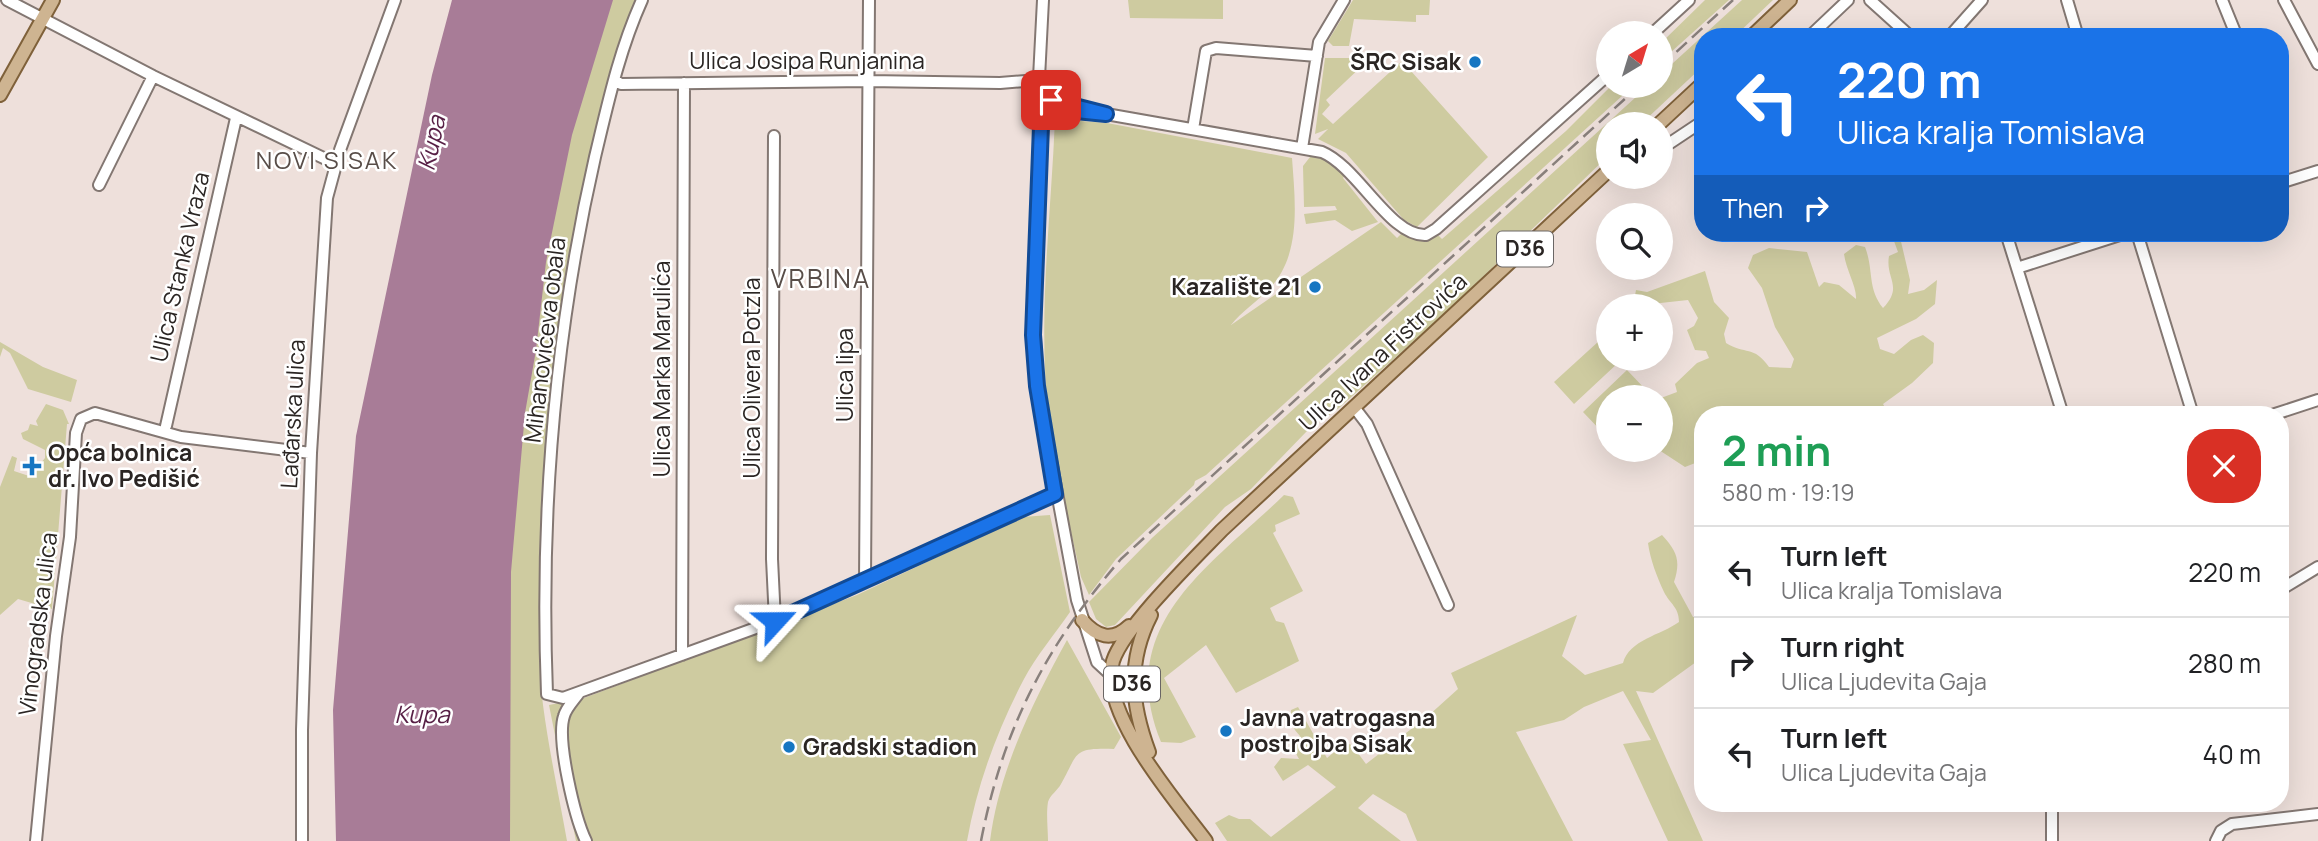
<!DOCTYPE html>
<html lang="en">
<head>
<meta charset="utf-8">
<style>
  body { margin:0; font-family:Manrope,sans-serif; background:#f2f2f2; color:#202124; height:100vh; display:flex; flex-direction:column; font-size:26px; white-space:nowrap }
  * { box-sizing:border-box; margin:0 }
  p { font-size:23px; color:#757577 }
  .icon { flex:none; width:38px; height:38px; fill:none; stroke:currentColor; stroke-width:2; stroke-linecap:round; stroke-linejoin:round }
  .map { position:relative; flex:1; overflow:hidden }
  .drawer { position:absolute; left:1694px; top:406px; width:595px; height:406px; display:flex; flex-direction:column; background:#fff; border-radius:28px; box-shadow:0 7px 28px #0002 }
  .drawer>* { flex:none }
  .banner { position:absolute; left:1694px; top:28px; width:595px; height:214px; border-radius:28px; box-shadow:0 7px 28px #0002; background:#1a73e8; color:#fff; overflow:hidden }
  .needle { width:46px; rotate:38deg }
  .fabs { position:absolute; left:1596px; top:21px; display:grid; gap:14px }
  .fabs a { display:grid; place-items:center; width:77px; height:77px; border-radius:50%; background:#fff; box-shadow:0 7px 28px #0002; font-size:35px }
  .pin { position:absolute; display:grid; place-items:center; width:60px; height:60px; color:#fff; margin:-30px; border-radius:14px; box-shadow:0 4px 10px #0006 }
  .me { position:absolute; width:77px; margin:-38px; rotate:66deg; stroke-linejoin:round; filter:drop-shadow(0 0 5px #0008) }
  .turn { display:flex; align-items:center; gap:24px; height:147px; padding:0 28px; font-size:32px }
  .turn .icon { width:91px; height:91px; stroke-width:2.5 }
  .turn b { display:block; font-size:49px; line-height:60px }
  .then { display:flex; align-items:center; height:66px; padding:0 28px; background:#0003; gap:14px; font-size:26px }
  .round { display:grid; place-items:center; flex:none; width:74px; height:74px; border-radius:28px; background:#f2f2f2 }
  .head { display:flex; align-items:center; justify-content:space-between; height:119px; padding:0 28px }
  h1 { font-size:42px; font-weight:700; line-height:52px; color:#1e9e55 }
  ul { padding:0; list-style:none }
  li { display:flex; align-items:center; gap:21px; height:91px; padding:0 28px; border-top:2px solid #e0e0e0 }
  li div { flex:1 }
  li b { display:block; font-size:26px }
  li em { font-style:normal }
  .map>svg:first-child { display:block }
  .green { fill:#cecba0 }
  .water { fill:#a87c97 }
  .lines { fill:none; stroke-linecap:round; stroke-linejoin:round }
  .minor-casing { stroke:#837772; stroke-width:14 }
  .major-casing { stroke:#7f613a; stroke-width:16 }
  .minor { stroke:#fff; stroke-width:10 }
  .major { stroke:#ceb491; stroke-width:12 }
  .rail { stroke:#89807c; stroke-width:2.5; stroke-dasharray:14 7; stroke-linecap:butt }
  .route-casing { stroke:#114b97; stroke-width:18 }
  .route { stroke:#1a73e8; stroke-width:12 }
  .poi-dot { fill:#1676c2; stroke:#fff; stroke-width:2.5 }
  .labels { text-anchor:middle; stroke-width:5; stroke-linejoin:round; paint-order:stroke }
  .shield { fill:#fff; stroke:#6a6665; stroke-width:2 }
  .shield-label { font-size:21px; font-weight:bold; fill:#2a2523 }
  .street-label { font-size:23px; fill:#2a2523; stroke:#fff }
  .poi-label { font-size:23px; font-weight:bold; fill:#2a2523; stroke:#fff; text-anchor:start }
  .water-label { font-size:24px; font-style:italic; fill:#571f45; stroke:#fff }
  .neighbourhood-label { font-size:24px; letter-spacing:2px; fill:#584d48; stroke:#fff }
  .quarter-label { font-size:26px; letter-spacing:2px; fill:#584d48; stroke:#fff }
</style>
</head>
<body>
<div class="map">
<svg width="2318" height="841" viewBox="0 0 2318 841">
  <rect width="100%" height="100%" fill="#eee0db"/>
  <!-- green -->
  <path class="green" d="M549,0H636C576,184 542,374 541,568C541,613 537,661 543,705C549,751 559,796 567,841H441Z
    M1128,0H1223V19L1130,18Z
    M1353,0H1430L1429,15H1416V22L1354,19L1349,46H1333L1328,41Z
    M1705,0H1729L1661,61V43Z
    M1742,0H1773L1734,37H1703V66L1641,124H1608V156L1444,314L1339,408L1307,431L1251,489L1225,507L1115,625L1106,627L1096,619L1089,602L1152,538L1648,86H1661V74Z
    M1325,58H1366L1369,62L1368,67L1364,64L1326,100L1330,105L1322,114L1333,124L1402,61L1488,157L1417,227L1404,220L1346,153L1318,139L1328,129L1315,134Z
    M1611,86H1633L1206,475L1195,481L1194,485L1116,559L1089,595L1081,577C1070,524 1055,472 1049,419C1037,319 1051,219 1055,119L1107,123L1292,158C1295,201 1302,254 1270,288C1258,301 1241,312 1231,325L1381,222L1397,238L1402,233L1420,239L1437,234L1442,239L1566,131Z
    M1316,156L1324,158L1346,174L1343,178L1378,222L1352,231L1335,220L1306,224L1304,214L1337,210L1335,206L1304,207L1303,166L1310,157Z
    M1891,233H1899L1910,280L1908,294L1924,290L1937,280L1935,304L1916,319L1877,338L1880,349L1894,354L1911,340L1923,335L1934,343L1933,363L1912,383L1883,404L1889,415H1703V460L1685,467L1659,450L1661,398L1677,392L1675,384L1697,363L1709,358L1706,351L1695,350L1687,330L1694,326L1698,318L1688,300L1633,306L1636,290L1647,292L1705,271L1714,302L1729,318L1724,334L1726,343C1745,355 1754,345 1769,367L1791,368L1794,359L1775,327L1762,288L1748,268L1753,255L1769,248L1807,252L1819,287L1824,282L1839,285L1856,299C1857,287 1846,270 1844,254L1856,245L1865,247C1874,270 1867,288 1883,308C1904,286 1885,279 1889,256L1898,252Z
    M1599,341L1608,351V359L1619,362L1574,404L1554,382Z
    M0,342L43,367L77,380L71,402L28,389L10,353L3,348L0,357Z
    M1627,370L1647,391L1641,397H1608V428L1603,433L1583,412Z
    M46,404L63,410L69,424H67L52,609L18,599L0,615V487L12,456L17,458L14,471L29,476L33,463H41L45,458V450L23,439L21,433L28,430L30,424L38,426L36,421Z
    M1284,495L1293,497L1300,514L1275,525L1276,531L1273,533L1303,591L1270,608L1276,621L1284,623L1299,661L1236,693L1206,645L1164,678L1196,737L1181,743L1161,742C1113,624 1211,566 1284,495Z
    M1050,515L1070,612C1055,634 1036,656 1024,679C997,730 977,785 967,841H576L549,705L584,698L857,595L1022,517Z
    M1662,535C1677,551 1681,561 1674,582L1693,617L1703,616V657L1653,693L1636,691L1703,841H1668L1623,744L1651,740L1623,691L1584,707L1564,720L1516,732L1573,841H1417L1406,814L1373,794L1358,808L1401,841H1227L1215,823L1229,815L1239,819H1250L1271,837L1336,787L1308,765L1283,781L1274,767L1281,758L1299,759L1289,741L1300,736C1292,727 1290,723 1291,710L1298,707L1327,758L1345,743L1352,745L1366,764L1428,716L1458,689L1451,673L1577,615L1562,656L1585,675L1623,663C1629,640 1661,635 1679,622C1679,607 1670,604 1664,592C1657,577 1650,559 1648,543Z
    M1067,640L1121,737L1114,749C1072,748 1079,752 1061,784C1058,790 1050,795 1048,802C1046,814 1048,829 1048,841H990C999,770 1033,702 1067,640Z"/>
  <!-- water -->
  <path class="water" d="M452,0H613L572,135L546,262L536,350L525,413L511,572L510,841H336L333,710L356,436L432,75Z"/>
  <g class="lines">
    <defs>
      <path id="minor" d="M7,0L153,76L336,164
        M642,0C619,51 608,103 595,157C555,332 540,515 547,694L563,698L775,621L1055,494
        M1870,0L1911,37
        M2067,0L2078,37
        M2222,0L2237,37
        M2284,0L2318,64
        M1653,33L1689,0
        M1809,37L1848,0
        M1949,37L1982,0
        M1041,77L1051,83L1048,104L1043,110L1036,101Z
        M1039,78L1043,0
        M616,81L621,84L868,81L1000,83L1038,80
        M1038,108L1041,126L1033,293L1037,385L1077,600L1097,662L1110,674
        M1106,114L1322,152C1358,167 1390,237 1426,235L1436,229L1608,75
        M1042,123L1046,109L1106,114L1057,103L1049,98
        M1193,129L1206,51L1216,48L1317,56
        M774,136L772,559L775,621
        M1302,148L1319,42L1344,0
        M1661,149L1703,121
        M2280,183L2318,171
        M99,185L153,76
        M2006,233L2063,415
        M2137,233L2193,415
        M2017,268L2126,233
        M1354,407L1367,424L1448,605
        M2272,415L2318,400
        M166,426L236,118
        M865,581L869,0
        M2280,590L2318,567
        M682,655L684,83
        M579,693C574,700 566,708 564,716C556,740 575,818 586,841
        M36,841L56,636L70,537L76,433L81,419L95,413L181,437L311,453
        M302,841V730L311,453L327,198L340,150L395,0
        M2052,841V803
        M2216,841L2221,831L2232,824L2318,814"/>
      <path id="major" d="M1751,37L1790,0
        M0,95L53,0
        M1659,124L1703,83
        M1082,620C1097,637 1112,642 1129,626
        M1149,752C1131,704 1127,662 1151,615
        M1206,841C1176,801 1098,712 1113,661C1124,627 1195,558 1222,530L1608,171"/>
    </defs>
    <!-- minor casing -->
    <use href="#minor" class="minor-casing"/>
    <!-- major casing -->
    <use href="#major" class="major-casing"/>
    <!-- minor -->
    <use href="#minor" class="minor"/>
    <!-- major -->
    <use href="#major" class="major"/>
    <!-- rail -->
    <path class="rail" d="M1661,66L1733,0
      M981,841C1003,728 1046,646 1121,559L1639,86"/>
  </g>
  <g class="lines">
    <defs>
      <path id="route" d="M775,621L1055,494L1037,386L1033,335L1041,126L1046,108L1106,114L1051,100"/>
    </defs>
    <!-- route casing -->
    <use href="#route" class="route-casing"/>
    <!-- route -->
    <use href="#route" class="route"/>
  </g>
  <!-- markers -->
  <g class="poi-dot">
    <circle cx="1475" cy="62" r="7"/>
    <circle cx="1315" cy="287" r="7"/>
    <path d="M28.5 455.5h7v7h7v7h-7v7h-7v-7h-7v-7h7z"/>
    <circle cx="1226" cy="731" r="7"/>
    <circle cx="789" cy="747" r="7"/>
  </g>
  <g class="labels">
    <!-- shield labels -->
    <g class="shield">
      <rect x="1497" y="231.5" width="56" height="35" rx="5"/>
      <rect x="1104" y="666.5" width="56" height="35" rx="5"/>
    </g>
    <g class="shield-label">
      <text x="1525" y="256">D36</text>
      <text x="1132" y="691">D36</text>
    </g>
    <!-- street labels -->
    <g class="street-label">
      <text x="807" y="69">Ulica Josipa Runjanina</text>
      <text transform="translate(180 267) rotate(-77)" y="8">Ulica Stanka Vraza</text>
      <text transform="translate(545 340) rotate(-83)" y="8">Mihanovićeva obala</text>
      <text transform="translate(1383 352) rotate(-43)" y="8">Ulica Ivana Fistrovića</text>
      <text transform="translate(662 369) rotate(-90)" y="8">Ulica Marka Marulića</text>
      <text transform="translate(845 375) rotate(-90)" y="8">Ulica lipa</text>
      <text transform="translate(752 378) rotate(-90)" y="8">Ulica Olivera Potzla</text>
      <text transform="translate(293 414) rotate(-87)" y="8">Lađarska ulica</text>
      <text transform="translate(38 624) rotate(-83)" y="8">Vinogradska ulica</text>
    </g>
    <!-- poi labels -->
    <g class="poi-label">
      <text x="1461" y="70" text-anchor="end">ŠRC Sisak</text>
      <text x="1301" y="295" text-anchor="end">Kazalište 21</text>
      <text x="48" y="461">Opća bolnica<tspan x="48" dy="26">dr. Ivo Pedišić</tspan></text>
      <text x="1240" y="726">Javna vatrogasna<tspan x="1240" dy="26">postrojba Sisak</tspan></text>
      <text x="803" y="755">Gradski stadion</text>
    </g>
    <!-- water labels -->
    <g class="water-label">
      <text transform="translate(432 143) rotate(-78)" y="8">Kupa</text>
      <text x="422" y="723">Kupa</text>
    </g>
    <!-- neighbourhood labels -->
    <g class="neighbourhood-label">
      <text x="327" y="169">NOVI SISAK</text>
    </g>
    <!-- quarter labels -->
    <g class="quarter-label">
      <text x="821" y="288">VRBINA</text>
    </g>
  </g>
</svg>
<div class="fabs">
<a><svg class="needle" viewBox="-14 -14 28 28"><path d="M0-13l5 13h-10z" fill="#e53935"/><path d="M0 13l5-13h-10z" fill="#757577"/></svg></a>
<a><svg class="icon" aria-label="sound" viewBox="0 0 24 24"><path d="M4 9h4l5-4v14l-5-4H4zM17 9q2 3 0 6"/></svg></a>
<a><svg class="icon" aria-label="search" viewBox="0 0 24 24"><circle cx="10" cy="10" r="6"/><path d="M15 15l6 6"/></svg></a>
<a>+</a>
<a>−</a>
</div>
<div class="pin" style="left:1051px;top:100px;background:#d93025"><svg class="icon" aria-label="arrive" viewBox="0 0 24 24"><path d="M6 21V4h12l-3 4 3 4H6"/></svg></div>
<svg class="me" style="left:775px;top:621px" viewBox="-20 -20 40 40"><path d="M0-17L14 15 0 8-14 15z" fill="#1a73e8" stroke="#fff" stroke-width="4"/></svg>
<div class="banner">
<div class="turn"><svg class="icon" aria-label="left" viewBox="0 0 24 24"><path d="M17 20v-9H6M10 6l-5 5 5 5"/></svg><div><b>220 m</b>Ulica kralja Tomislava</div></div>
<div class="then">Then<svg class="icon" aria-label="right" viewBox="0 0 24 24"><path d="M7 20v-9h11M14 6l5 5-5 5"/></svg></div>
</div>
<section class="drawer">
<div class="head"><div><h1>2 min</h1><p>580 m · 19:19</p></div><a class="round" style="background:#d93025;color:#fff"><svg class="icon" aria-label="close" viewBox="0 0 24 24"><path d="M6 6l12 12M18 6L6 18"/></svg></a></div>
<ul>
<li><svg class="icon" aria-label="left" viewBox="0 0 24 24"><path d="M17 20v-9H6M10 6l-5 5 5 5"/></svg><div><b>Turn left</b><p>Ulica kralja Tomislava</p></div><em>220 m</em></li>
<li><svg class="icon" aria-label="right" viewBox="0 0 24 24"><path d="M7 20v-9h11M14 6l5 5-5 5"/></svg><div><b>Turn right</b><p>Ulica Ljudevita Gaja</p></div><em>280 m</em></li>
<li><svg class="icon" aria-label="left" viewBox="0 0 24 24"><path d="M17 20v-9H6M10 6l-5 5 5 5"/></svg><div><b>Turn left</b><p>Ulica Ljudevita Gaja</p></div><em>40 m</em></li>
</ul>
</section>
</div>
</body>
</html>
